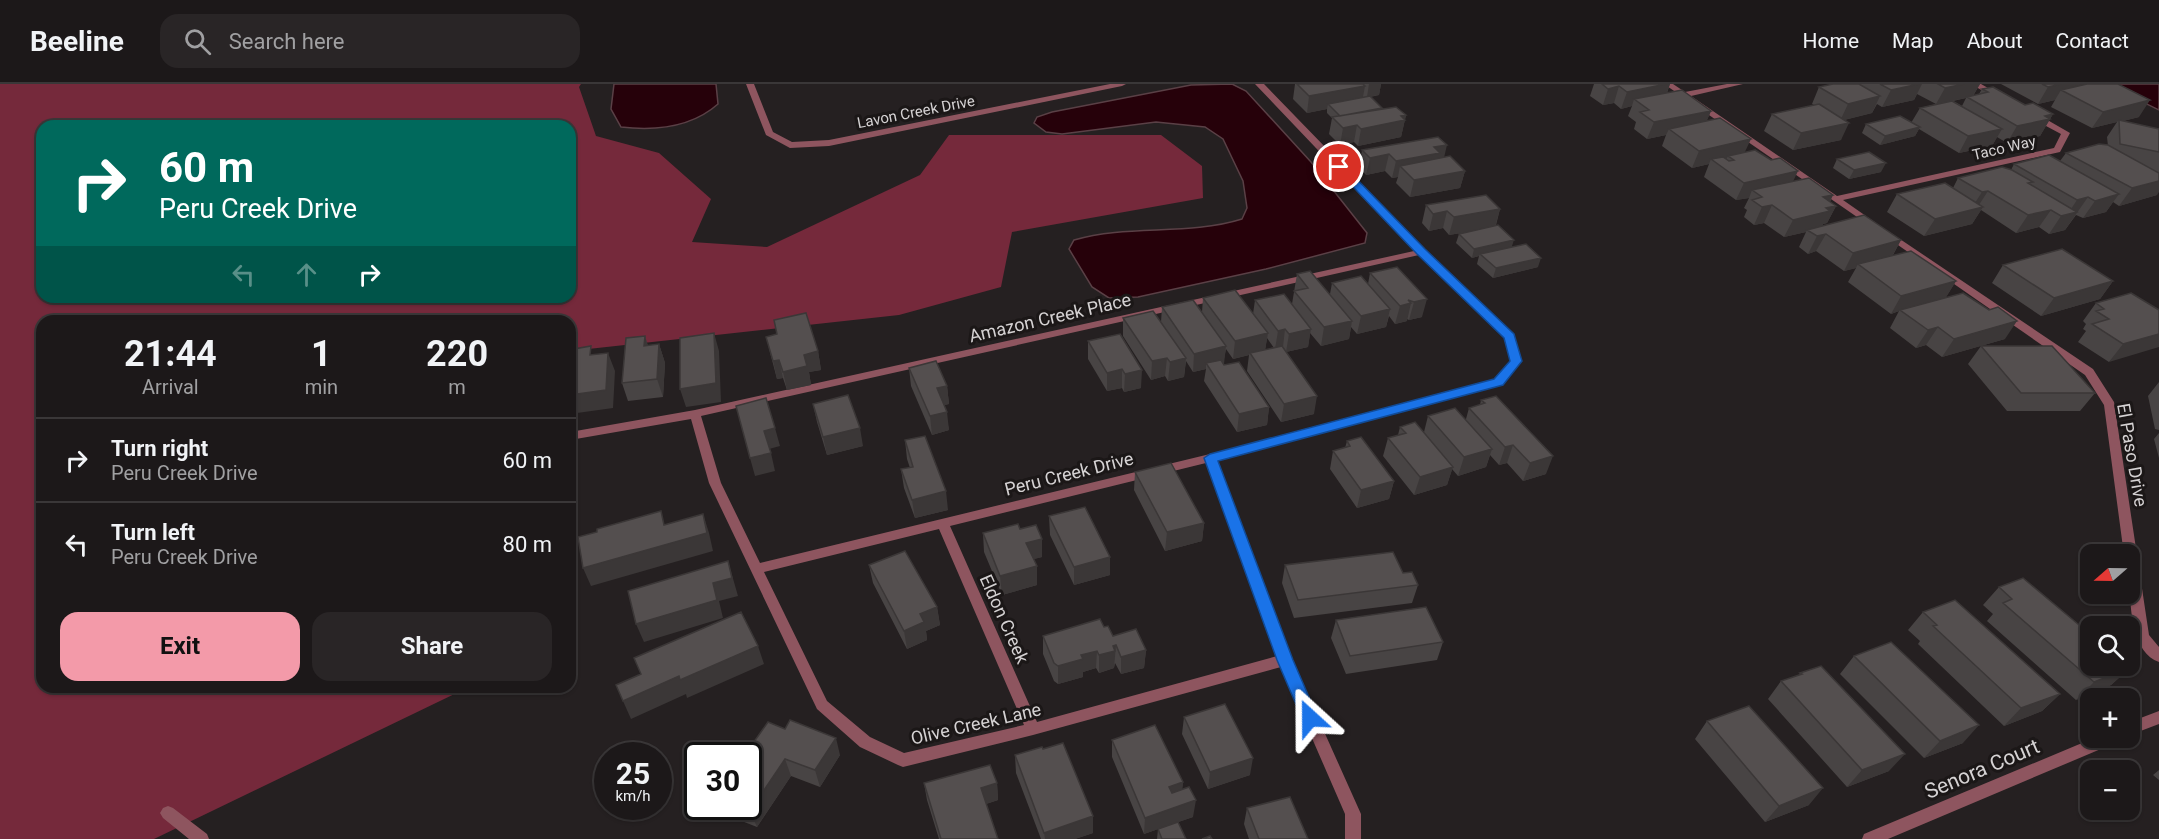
<!DOCTYPE html>
<html lang="en">
<head>
<meta charset="utf-8">
<style>
  body { margin:0; font-family:Roboto,sans-serif; background:#292526; color:#f1f3f6; height:100vh; display:flex; flex-direction:column; font-size:22px; white-space:nowrap }
  * { box-sizing:border-box; margin:0 }
  p { font-size:20px; color:#a0a0a2 }
  .icon { flex:none; width:33px; height:33px; fill:none; stroke:currentColor; stroke-width:2; stroke-linecap:round; stroke-linejoin:round }
  .map { position:relative; flex:1; overflow:hidden }
  .sheet { position:absolute; left:36px; top:231px; width:540px; height:378px; display:flex; flex-direction:column; background:#1c1819; border-radius:18px; box-shadow:0 2px 4px #0004,0 0 0 2px #3a3738 }
  .sheet>* { flex:none }
  .banner { position:absolute; left:36px; top:36px; width:540px; height:183px; border-radius:18px; box-shadow:0 2px 4px #0004,0 0 0 2px #3a3738; background:#00695c; color:#fff; overflow:hidden }
  .needle { width:39px; rotate:250deg }
  .fabs { position:absolute; left:2080px; top:460px; display:grid; gap:12px }
  .fabs a { display:grid; place-items:center; width:60px; height:60px; border-radius:12px; background:#1c1819; box-shadow:0 2px 4px #0004,0 0 0 2px #3a3738; font-size:30px }
  .speed { position:absolute; left:594px; top:658px; display:flex; gap:12px; font-size:30px; font-weight:700; text-align:center }
  .speed>* { display:grid; place-content:center; width:78px; height:78px; border-radius:50%; background:#1c1819; box-shadow:0 2px 4px #0004,0 0 0 2px #3a3738; line-height:1 }
  .speed small { font-size:15px; font-weight:400 }
  .speed .limit { border:3px solid #111; border-radius:9px; background:#fff; color:#111 }
  .pin { position:absolute; display:grid; place-items:center; width:51px; height:51px; color:#fff; margin:-26px; border:3px solid #fff; border-radius:50%; box-shadow:0 2px 6px #0007 }
  .me { position:absolute; width:66px; margin:-33px; rotate:336deg; stroke-linejoin:round; filter:drop-shadow(0 0 4px #0008) }
  .turn { display:flex; align-items:center; gap:21px; height:126px; padding:0 24px; font-size:27px }
  .turn .icon { width:78px; height:78px; stroke-width:2.5 }
  .turn b { display:block; font-size:42px; line-height:51px }
  .lanes { display:flex; align-items:center; height:57px; padding:0 24px; background:#0003; justify-content:center; gap:30px; direction:ltr }
  .lanes .off { opacity:.35 }
  .eta { display:flex; justify-content:space-evenly; align-items:center; height:102px; text-align:center }
  .eta b { font-size:36px; font-weight:700; line-height:42px }
  .action { display:flex; gap:12px; margin-top:auto; padding:12px 24px }
  .action a { flex:1; height:69px; border-radius:18px; background:#f39aa9; color:#111; font-size:24px; font-weight:700; line-height:69px; text-align:center }
  .action a+a { background:#292526; color:#f1f3f6 }
  ul { padding:0; list-style:none }
  li { display:flex; align-items:center; gap:18px; height:84px; padding:0 24px; border-top:2px solid #3a3738 }
  li div { flex:1 }
  li b { display:block; font-size:22px }
  li em { font-style:normal }
  header { display:flex; align-items:center; gap:36px; box-sizing:border-box; height:84px; padding:0 30px; background:#1c1819; border-bottom:2px solid #3a3738 }
  header strong { font-size:28px }
  nav { display:flex; gap:33px; margin-inline-start:auto; font-size:21px }
  .search { width:420px; height:54px; background:#292526; display:flex; align-items:center; gap:15px; box-sizing:border-box; padding:0 21px; border-radius:18px; color:#a0a0a2; font-size:22px }
  .map>svg:first-child { display:block }
  .green { fill:#75293b; fill-rule:evenodd }
  .water { fill:#26010a; stroke:#5a4046; stroke-width:1.5 }
  .lines { fill:none; stroke-linecap:round; stroke-linejoin:round }
  .street { fill:#8e555f; fill-rule:evenodd }
  .wall { fill:#484444; fill-rule:evenodd }
  .shaded-wall { fill:#3b3737 }
  .building { fill:#544f4f; stroke:#3b3737; stroke-width:1.5 }
  .route { fill:#1a73e8; stroke:#114b97; stroke-width:1.5 }
  .labels { text-anchor:middle; stroke-width:6; stroke-linejoin:round; paint-order:stroke }
  .far-street-label { font-size:15px; fill:#d5d2d3; stroke:#1b1717 }
  .street-label { font-size:18px; fill:#d5d2d3; stroke:#1b1717 }
  .near-street-label { font-size:21px; fill:#d5d2d3; stroke:#1b1717 }
</style>
</head>
<body>
<header>
<strong>Beeline</strong>
<div class="search"><svg class="icon" aria-label="search" viewBox="0 0 24 24"><circle cx="10" cy="10" r="6"/><path d="M15 15l6 6"/></svg>Search here</div>
<nav><a>Home</a><a>Map</a><a>About</a><a>Contact</a></nav>
</header>
<div class="map">
<svg width="2159" height="755" viewBox="0 0 2159 755">
  <rect width="100%" height="100%" fill="#252021"/>
  <!-- green -->
  <path class="green" d="M0,0H581L579,3L596,52L659,69L711,115L692,158L767,163L920,91L949,51H1161L1202,82L1203,114L1012,148L1001,203L899,231L570,267V237H42V603H469L154,755H0ZM42,42H570V213H42Z"/>
  <!-- water -->
  <path class="water" d="M614,0H716L718,20C691,44 656,47 621,43L611,25Z
    M1232,0L1246,7L1311,78L1367,149L1365,159L1266,185L1138,213L1109,214L1092,203L1069,165L1074,156C1128,140 1188,152 1242,135L1247,124L1243,97L1223,55L1205,43L1156,38L1062,50L1046,48L1034,39L1037,33L1052,28L1191,1Z
    M2106,0H2159V26Z"/>
  <g class="lines">
    <!-- street -->
    <path class="street" d="M746,0H754L773,48L792,58L829,56L1110,0H1126L1122,2L829,62L790,64L766,51Z
      M1255,0H1264L1425,166L1513,250L1521,277L1503,301L1217,376L1292,576L1361,730V755H1345V730L1281,583L1033,651L903,683L898,681L860,663L817,625L709,399L691,335L570,356V348L695,326L1414,167ZM1419,171L1504,253L1510,277L1495,295L1210,370L760,479L721,399L701,332ZM1206,379L1277,572L1037,638L950,442ZM939,445L1024,641L904,669L870,653L827,617L764,488Z
      M1664,0H1673L1685,8L1727,0H1743L1691,12L1837,112L2054,64L2061,50L2031,34V30H2037L2070,49L2060,68L1843,116L1876,139L1878,141L1873,144Z
      M1971,0H1981L2002,12L1995,14Z
      M1888,147L2093,285L2114,318L2149,551L2159,563V578C2125,566 2130,500 2130,471H2124L2104,321L2085,291L1885,152V148Z
      M2159,627V640L2130,651V638Z
      M2094,654H2117L2115,659L1888,755H1862L1864,750Z
      M168,722L173,724L207,750L209,755H189L163,734L160,729L163,724Z"/>
  </g>
  <!-- wall -->
  <path class="wall" d="M1295,0H1381L1379,11L1370,13L1382,25L1406,31L1401,53L1358,62L1354,58L1340,61L1329,50L1332,34L1327,29V25L1307,29L1293,15Z
    M1594,0H1670L1667,9L1711,27L1707,36L1745,68L1793,98L1833,111L1830,118L1836,122L1827,139L1823,140L1822,142L1901,156L1893,171L1956,197L1946,213L2005,255L1942,273L1926,261L1916,264L1890,244L1899,227L1891,230L1848,198L1856,184L1844,187L1816,167L1808,170L1799,163L1806,148L1784,153L1764,139L1754,141L1744,133L1747,126L1744,124L1749,114L1736,116L1704,93L1709,80L1692,84L1662,62L1666,51L1647,55L1634,45L1636,38L1628,32L1632,22L1621,25L1614,19L1603,21L1590,12Z
    M1860,0H1980L1973,12L1979,10L1982,5L2053,30L2040,52L2007,59L1997,53L1992,62L1959,69L1919,45L1915,52L1880,61L1862,49L1866,40L1911,39L1920,24L1936,20L1917,10L1914,16L1882,23L1877,20L1872,29L1844,36L1841,56L1793,66L1764,47L1772,30L1814,21L1812,20L1819,3ZM1966,14L1962,22L1953,17Z
    M2001,0H2118L2139,33L2123,37L2159,45V88L2157,111L2119,122L2113,118L2106,128L2083,134L2076,131L2065,146L2049,150L2039,143L2016,149L1981,126L1972,140L1924,152L1887,128L1897,110L1953,104L1958,94L2011,86L2014,80L2060,77L2066,69L2108,62L2107,53L2117,38L2092,44L2051,23L2055,16L2038,20Z
    M1362,66L1444,74L1465,87L1460,104L1410,113L1396,99L1398,93L1392,94L1385,87L1366,91L1359,83Z
    M1837,75L1881,88L1849,95L1833,84Z
    M1426,121L1500,125L1496,141L1512,163L1538,183L1493,194L1477,180L1479,172L1472,174L1456,159L1459,150L1467,148L1449,151L1443,144L1429,147L1422,139Z
    M2003,181L2113,197L2100,215L2041,232L1992,199Z
    M1397,183L1422,233L1409,236L1407,235V237L1395,240L1389,232L1386,243L1357,250L1351,243L1349,255L1321,262L1310,249L1308,263L1286,268L1314,330L1281,338L1247,287L1249,271L1233,275L1226,265L1223,280L1269,323L1267,341L1237,348L1204,297L1206,285L1193,288L1186,277L1184,293L1168,297L1165,292L1151,296L1123,252V234L1161,238L1162,223L1202,228L1203,214L1253,230L1255,216L1292,220L1297,190L1330,210L1332,199L1368,200L1370,189ZM1267,254L1274,264L1265,266Z
    M2096,219L2159,226L2109,278L2078,258L2086,247L2083,245L2086,240L2083,237Z
    M1120,250L1141,304L1124,308L1122,304L1107,307L1088,275V257Z
    M645,252L648,262L659,260L665,279L663,313L628,317L622,299Z
    M766,253L818,267L821,286L809,288L811,301L787,306L783,294L777,295Z
    M1981,262L2095,309L2080,327H2007L1968,280Z
    M909,284L947,302L949,320L944,321L949,346L932,351L911,302Z
    M2159,298V346L2155,345L2148,312Z
    M1481,316L1546,390L1523,397L1507,379L1499,381L1490,371L1486,383L1458,392L1452,385L1447,401L1414,411L1383,372L1388,354L1398,351L1400,343L1424,348L1428,332L1466,335L1469,324L1480,321Z
    M813,320L863,362L827,371L817,338Z
    M2159,349V374L2154,355Z
    M905,356L948,426L915,434L904,404L901,385L910,384L907,375Z
    M1347,357L1394,397L1389,415L1357,424L1330,385L1333,367L1345,364Z
    M1135,388L1204,439L1202,457L1165,467L1134,406Z
    M1049,432L1110,473V491L1074,501L1050,451Z
    M1020,445L1042,455V473L1033,475L1037,482V501L1002,511L984,468L983,449Z
    M869,481L937,523L940,541L926,547L927,556L907,565L873,499Z
    M1285,481L1403,489L1418,501L1412,519L1294,534L1282,499Z
    M1999,503L2130,584L2111,601L2076,616L1987,537L1993,530L1983,521Z
    M1923,528L2060,610L2042,627L2004,642L1918,560L1920,557L1908,546Z
    M1336,536L1443,558L1437,576L1346,590L1331,554Z
    M1104,543L1113,552L1146,566L1144,584L1121,590L1115,579L1114,584L1099,589L1096,584L1083,588V593L1058,600L1054,597L1043,570V552Z
    M1854,572L1963,659L1924,674L1840,590Z
    M1800,589L1889,687L1847,703L1768,615L1781,597L1798,592Z
    M1184,633L1250,691L1208,705L1182,650Z
    M1707,637L1809,721L1765,738L1695,655Z
    M1112,656L1183,698L1182,706L1193,733L1178,738L1186,755H1157L1158,745L1144,750L1112,673Z
    M840,671L820,703L791,692L757,743L734,734L729,723H748V672Z
    M1015,671L1093,732V749L1075,755H1041L1016,689Z
    M2159,686V696L2153,691Z
    M924,699H997L998,716L986,720L998,755H939L927,716Z
    M1247,724L1308,755H1249L1244,740Z"/>
  <!-- shaded-wall -->
  <path class="shaded-wall" d="M1369,0H1381L1379,11L1367,13Z
    M1666,0H1670L1664,16L1634,15L1632,22L1621,25L1627,8Z
    M1919,0H1922L1914,16L1882,23L1891,6Z
    M1964,0H1980L1972,13H1967L1966,14L1936,20L1945,4Z
    M2061,0H2091L2061,6L2055,16L2038,20L2048,3Z
    M1365,2L1362,18L1328,20L1327,25L1307,29L1309,12Z
    M1619,2L1614,19L1603,21L1608,5Z
    M1880,12L1872,29L1840,37L1848,20Z
    M2150,16L2139,33L2119,38V36L2117,38L2092,44L2103,28Z
    M1711,27L1704,43L1669,45L1666,51L1647,55L1654,38Z
    M2053,30L2040,52L2007,59L2017,42L2045,32Z
    M1406,31L1401,53L1358,62L1361,45Z
    M1849,39L1841,56L1793,66L1801,49Z
    M1357,41L1354,58L1340,61L1343,44Z
    M1920,43L1915,52L1880,61L1885,52Z
    M2002,45L1992,62L1959,69L1968,52Z
    M1751,55L1743,72H1728L1726,76L1711,75L1709,80L1692,84L1699,67Z
    M1447,61L1443,78L1400,82L1398,93L1392,94L1396,77L1434,63Z
    M1389,70L1385,87L1366,91L1370,74Z
    M1886,79L1881,88L1849,95L1854,86Z
    M1465,87L1460,104L1410,113L1414,96Z
    M1798,87L1790,104L1752,106L1749,114L1736,116L1744,99Z
    M2159,97V108L2157,111L2119,122L2132,104Z
    M1988,107L1977,124L1971,125L1982,108Z
    M2119,110L2106,128L2083,134L2095,117Z
    M1833,111L1826,124L1836,122L1827,139L1823,140L1821,144L1807,146L1806,148L1784,153L1793,136L1823,113Z
    M2088,113L2065,146L2049,150L2061,132L2067,131L2077,116Z
    M1772,121L1764,139L1754,141L1762,123Z
    M1983,123L1972,140L1924,152L1935,135Z
    M1500,125L1495,143L1449,151L1454,133Z
    M2051,126L2039,143L2016,149L2028,131Z
    M1447,127L1443,144L1429,147L1433,130Z
    M1826,150L1816,167L1808,170L1817,152Z
    M1514,156L1511,165L1480,170L1479,172L1472,174L1474,165Z
    M1901,156L1891,174L1858,180L1856,184L1844,187L1853,169Z
    M1541,174L1538,183L1493,194L1496,184Z
    M1956,197L1945,215L1900,226L1899,227L1891,230L1901,212Z
    M2113,197L2100,215L2041,232L2054,214Z
    M1427,215L1422,233L1409,236L1414,218Z
    M1411,219L1407,237L1395,240L1400,222Z
    M1390,225L1386,243L1357,250L1361,232Z
    M1352,237L1349,255L1321,262L1324,243Z
    M2017,237L2005,255L1942,273L1954,255Z
    M1938,243L1926,261L1916,264L1928,246Z
    M1285,245L1283,263L1275,265L1278,247Z
    M1311,245L1308,263L1286,268L1289,250Z
    M714,249L719,267L721,318L686,323L680,305Z
    M1268,249L1265,267L1250,269L1249,271L1233,275L1235,257Z
    M2159,250V263L2109,278L2123,260Z
    M645,252L650,270L644,262Z
    M659,260L665,279L663,313L657,295Z
    M1226,262L1224,280L1209,284L1206,279V285L1193,288L1194,270Z
    M818,267L821,286L809,288L811,301L787,306L783,288L804,271Z
    M608,269L615,287L613,324L577,329L570,311Z
    M1167,274L1165,292L1151,296L1152,277Z
    M1186,274L1184,293L1168,297L1170,278Z
    M779,276L783,294L777,295L773,277Z
    M1122,285V304L1107,307V289Z
    M1142,286L1141,304L1124,308L1125,290Z
    M947,302L949,320L939,322L937,304Z
    M1317,312L1314,330L1281,338L1284,320Z
    M1269,323L1267,341L1237,348L1239,330Z
    M947,328L949,346L932,351L930,332Z
    M775,344L780,362L769,365L764,347Z
    M860,344L863,362L827,371L823,353Z
    M1513,361L1507,379L1499,381L1505,363Z
    M1492,365L1486,383L1458,392L1464,373Z
    M771,369L775,387L755,392L750,374Z
    M1553,372L1546,390L1523,397L1530,379Z
    M1453,383L1447,401L1414,411L1420,393Z
    M1394,397L1389,415L1357,424L1361,406Z
    M946,407L948,426L915,434L912,416Z
    M703,430L709,449L713,467L591,502L583,484Z
    M1204,439L1202,457L1165,467L1167,448Z
    M1042,455V473L1027,477L1026,459Z
    M1110,473V491L1074,501V483Z
    M728,477L738,512L719,517L723,534L644,558L636,540L713,499Z
    M1037,482V501L1002,511L1000,492Z
    M937,523L940,541L926,547L927,556L907,565L904,547L920,530Z
    M1116,561L1114,584L1099,589V571Z
    M758,562L764,580L687,614L686,610L631,635L623,617L679,592Z
    M1146,566L1144,584L1121,590V573Z
    M1097,567L1096,584L1083,588V593L1058,600V582L1081,571Z
    M2130,584L2111,601L2076,616L2094,598Z
    M2060,610L2042,627L2004,642L2021,624Z
    M1979,641L1963,659L1924,674L1940,657Z
    M836,654L840,671L820,703L815,686Z
    M1905,670L1889,687L1847,703L1862,686Z
    M1253,674L1250,691L1208,705L1210,688Z
    M785,675L791,692L757,743L750,727Z
    M1183,698L1181,715L1168,720L1169,703Z
    M997,699L998,716L983,721L981,704Z
    M1823,704L1809,721L1765,738L1779,722Z
    M1196,716L1193,733L1144,750L1145,734Z
    M1093,732V749L1075,755H1045L1044,749Z"/>
  <!-- building -->
  <path class="building" d="M1297,0H1363L1365,2L1309,12Z
    M1602,0H1666L1627,8L1619,2L1608,5Z
    M1833,0H1859L1880,12L1848,20L1819,3Z
    M1880,0H1919L1891,6Z
    M1938,0H1964L1945,4Z
    M2042,0H2061L2048,3Z
    M2087,0H2118L2150,16L2103,28L2061,6Z
    M1993,3L2025,21L2033,19L2053,30L2045,32L2050,35L2017,42L1967,13L1988,8L1982,5Z
    M1682,6L1711,27L1654,38L1640,28L1649,26L1634,15Z
    M1370,12L1382,24L1340,32L1328,20Z
    M1952,17L2002,45L1968,52L1920,24Z
    M1819,20L1849,39L1801,49L1772,30Z
    M1396,23L1406,31L1401,32L1405,36L1361,45L1357,41L1343,44L1332,33Z
    M1900,32L1920,43L1885,52L1866,40Z
    M1720,34L1751,55L1699,67L1669,45Z
    M2119,36L2159,45V68L2120,60Z
    M1438,53L1447,61L1434,63L1440,69L1396,77L1389,70L1370,74L1362,66Z
    M2099,60L2108,61L2159,89V97L2132,104L2066,69Z
    M1755,66L1771,76L1780,74L1798,87L1744,99L1711,75L1723,73L1729,77L1734,76L1728,72Z
    M1869,68L1886,79L1854,86L1837,75Z
    M2049,71L2119,110L2095,117L2088,113L2077,116L2014,80Z
    M1450,72L1465,87L1414,96L1400,82Z
    M2002,83L2012,86L2033,98L2028,99L2077,128L2061,132L2051,126L2028,131L1988,107L1982,108L1958,94Z
    M1809,94L1833,111L1823,113L1836,122L1826,124L1830,127L1793,136L1772,121L1762,123L1752,116L1762,113L1752,106Z
    M1945,99L1983,123L1935,135L1897,110Z
    M1486,111L1500,125L1454,133L1447,127L1433,130L1426,121Z
    M1864,131L1901,156L1853,169L1826,150L1817,152L1807,146Z
    M1498,141L1514,156L1474,165L1459,150Z
    M1526,160L1541,174L1496,184L1480,170Z
    M2062,165L2113,197L2054,214L2003,181Z
    M1911,167L1956,197L1901,212L1858,180Z
    M1397,183L1427,215L1414,218L1408,216L1411,219L1400,222L1370,189Z
    M1310,187L1352,237L1324,243L1294,207L1308,204L1297,190Z
    M1361,192L1390,225L1361,232L1332,199Z
    M1235,206L1268,249L1235,257L1203,214Z
    M1963,209L1989,226L1998,223L2017,237L1954,255L1938,243L1928,246L1900,226Z
    M2131,209L2159,226V250L2123,260L2092,240L2109,235L2096,227L2104,225L2096,219Z
    M1284,210L1311,245L1289,250L1285,245L1278,247L1255,216Z
    M1193,216L1226,262L1194,270L1162,223Z
    M1153,227L1186,274L1170,278L1167,274L1152,277L1123,234Z
    M806,229L818,267L804,271L807,282L783,288L779,276L773,277L766,253L777,250L774,236Z
    M714,249L716,299L680,305V254Z
    M1120,250L1142,286L1125,290L1122,285L1107,289L1088,257Z
    M645,252L644,262L659,260L657,295L622,299L626,254Z
    M591,262L590,271L608,269L606,306L570,311L574,265Z
    M1282,262L1317,312L1284,320L1250,269Z
    M1981,262H2052L2095,309H2021Z
    M1221,276L1224,281L1239,278L1269,323L1239,330L1206,279Z
    M936,277L947,302L937,304L947,328L930,332L909,284Z
    M848,311L860,344L823,353L813,320Z
    M1496,312L1553,372L1530,379L1513,361L1505,363L1469,324L1485,319L1481,316Z
    M766,314L775,344L764,347L771,369L750,374L736,322Z
    M1455,324L1492,365L1464,373L1428,332Z
    M1415,338L1453,383L1420,393L1388,354L1406,349L1400,343Z
    M925,352L946,407L912,416L901,385L913,383L905,356Z
    M1361,353L1394,397L1361,406L1333,367L1350,362L1347,357Z
    M1171,379L1204,439L1167,448L1135,388Z
    M1085,423L1110,473L1074,483L1049,432Z
    M661,427L664,441L703,430L707,449L583,484L578,453L597,448V445Z
    M1018,440L1020,445L1036,441L1042,455L1026,459L1037,482L1000,492L983,449Z
    M905,467L937,523L920,530L924,538L904,547L869,481Z
    M1393,468L1403,489L1412,488L1418,501L1298,516L1285,481Z
    M728,477L732,494L713,499L717,516L636,540L628,507Z
    M2023,494L2091,551V582H2128L2130,584L2094,598L2003,519L2012,515L1999,503Z
    M1955,516L2060,610L2021,624L1933,542L1937,541L1923,528Z
    M1426,523L1443,558L1350,572L1336,536Z
    M741,528L758,562L680,596L679,592L623,617L616,601L641,590L634,574Z
    M1100,535L1104,543L1108,542L1113,552L1136,545L1146,566L1121,573L1116,561L1113,562L1115,567L1099,571L1097,567L1081,571L1083,575L1058,582L1054,579L1043,552Z
    M1891,558L1979,641L1940,657L1854,572Z
    M1821,582L1905,670L1862,686L1781,597L1802,590L1800,589Z
    M1225,620L1253,674L1210,688L1184,633Z
    M1749,622L1823,704L1779,722L1707,637Z
    M790,636L836,654L815,686L785,675L750,727L742,723H748V672H744L768,638L785,645Z
    M1155,641L1183,698L1169,703L1172,709L1189,703L1196,716L1145,734L1112,656Z
    M1063,659L1093,732L1044,749L1015,671L1042,663L1043,665Z
    M990,681L997,699L981,704L998,755H941L924,699Z
    M1290,713L1308,755H1259L1247,724Z
    M1178,738L1186,755H1162L1158,745Z
    M1210,752L1212,755H1202Z"/>
  <!-- route -->
  <path class="route" d="M1336,81H1343L1425,165L1514,250L1522,277L1503,301L1218,377L1293,576L1318,634L1316,639H1304L1277,576L1204,374L1210,370L1494,295L1510,277L1504,254L1417,170L1336,85Z"/>
  <g class="labels">
    <!-- far-street labels -->
    <g class="far-street-label">
      <text transform="translate(916 28) rotate(-11)" y="5">Lavon Creek Drive</text>
      <text transform="translate(2004 64) rotate(-13)" y="5">Taco Way</text>
    </g>
    <!-- street labels -->
    <g class="street-label">
      <text transform="translate(1050 234) rotate(-13)" y="6">Amazon Creek Place</text>
      <text transform="translate(2132 371) rotate(80)" y="6">El Paso Drive</text>
      <text transform="translate(1069 390) rotate(-14)" y="6">Peru Creek Drive</text>
      <text transform="translate(1004 535) rotate(66)" y="6">Eldon Creek</text>
      <text transform="translate(976 640) rotate(-13)" y="6">Olive Creek Lane</text>
    </g>
    <!-- near-street labels -->
    <g class="near-street-label">
      <text transform="translate(1982 685) rotate(-23)" y="7">Senora Court</text>
    </g>
  </g>
</svg>
<div class="fabs">
<a><svg class="needle" viewBox="-14 -14 28 28"><path d="M0-13l5 13h-10z" fill="#e53935"/><path d="M0 13l5-13h-10z" fill="#a0a0a2"/></svg></a>
<a><svg class="icon" aria-label="search" viewBox="0 0 24 24"><circle cx="10" cy="10" r="6"/><path d="M15 15l6 6"/></svg></a>
<a>+</a>
<a>−</a>
</div>
<div class="speed"><div>25<small>km/h</small></div><div class="limit">30</div></div>
<div class="pin" style="left:1339px;top:83px;background:#d93025"><svg class="icon" aria-label="arrive" viewBox="0 0 24 24"><path d="M6 21V4h12l-3 4 3 4H6"/></svg></div>
<svg class="me" style="left:1310px;top:634px" viewBox="-20 -20 40 40"><path d="M0-17L14 15 0 8-14 15z" fill="#1a73e8" stroke="#fff" stroke-width="4"/></svg>
<div class="banner">
<div class="turn"><svg class="icon" aria-label="right" viewBox="0 0 24 24"><path d="M7 20v-9h11M14 6l5 5-5 5"/></svg><div><b>60 m</b>Peru Creek Drive</div></div>
<div class="lanes"><svg class="icon off" aria-label="left" viewBox="0 0 24 24"><path d="M17 20v-9H6M10 6l-5 5 5 5"/></svg><svg class="icon off" aria-label="ahead" viewBox="0 0 24 24"><path d="M12 20V5M6 11l6-6 6 6"/></svg><svg class="icon" aria-label="right" viewBox="0 0 24 24"><path d="M7 20v-9h11M14 6l5 5-5 5"/></svg></div>
</div>
<section class="sheet">
<div class="eta">
<div><b>21:44</b><p>Arrival</p></div>
<div><b>1</b><p>min</p></div>
<div><b>220</b><p>m</p></div>
</div>
<ul>
<li><svg class="icon" aria-label="right" viewBox="0 0 24 24"><path d="M7 20v-9h11M14 6l5 5-5 5"/></svg><div><b>Turn right</b><p>Peru Creek Drive</p></div><em>60 m</em></li>
<li><svg class="icon" aria-label="left" viewBox="0 0 24 24"><path d="M17 20v-9H6M10 6l-5 5 5 5"/></svg><div><b>Turn left</b><p>Peru Creek Drive</p></div><em>80 m</em></li>
</ul>
<div class="action"><a>Exit</a><a>Share</a></div>
</section>
</div>
</body>
</html>
